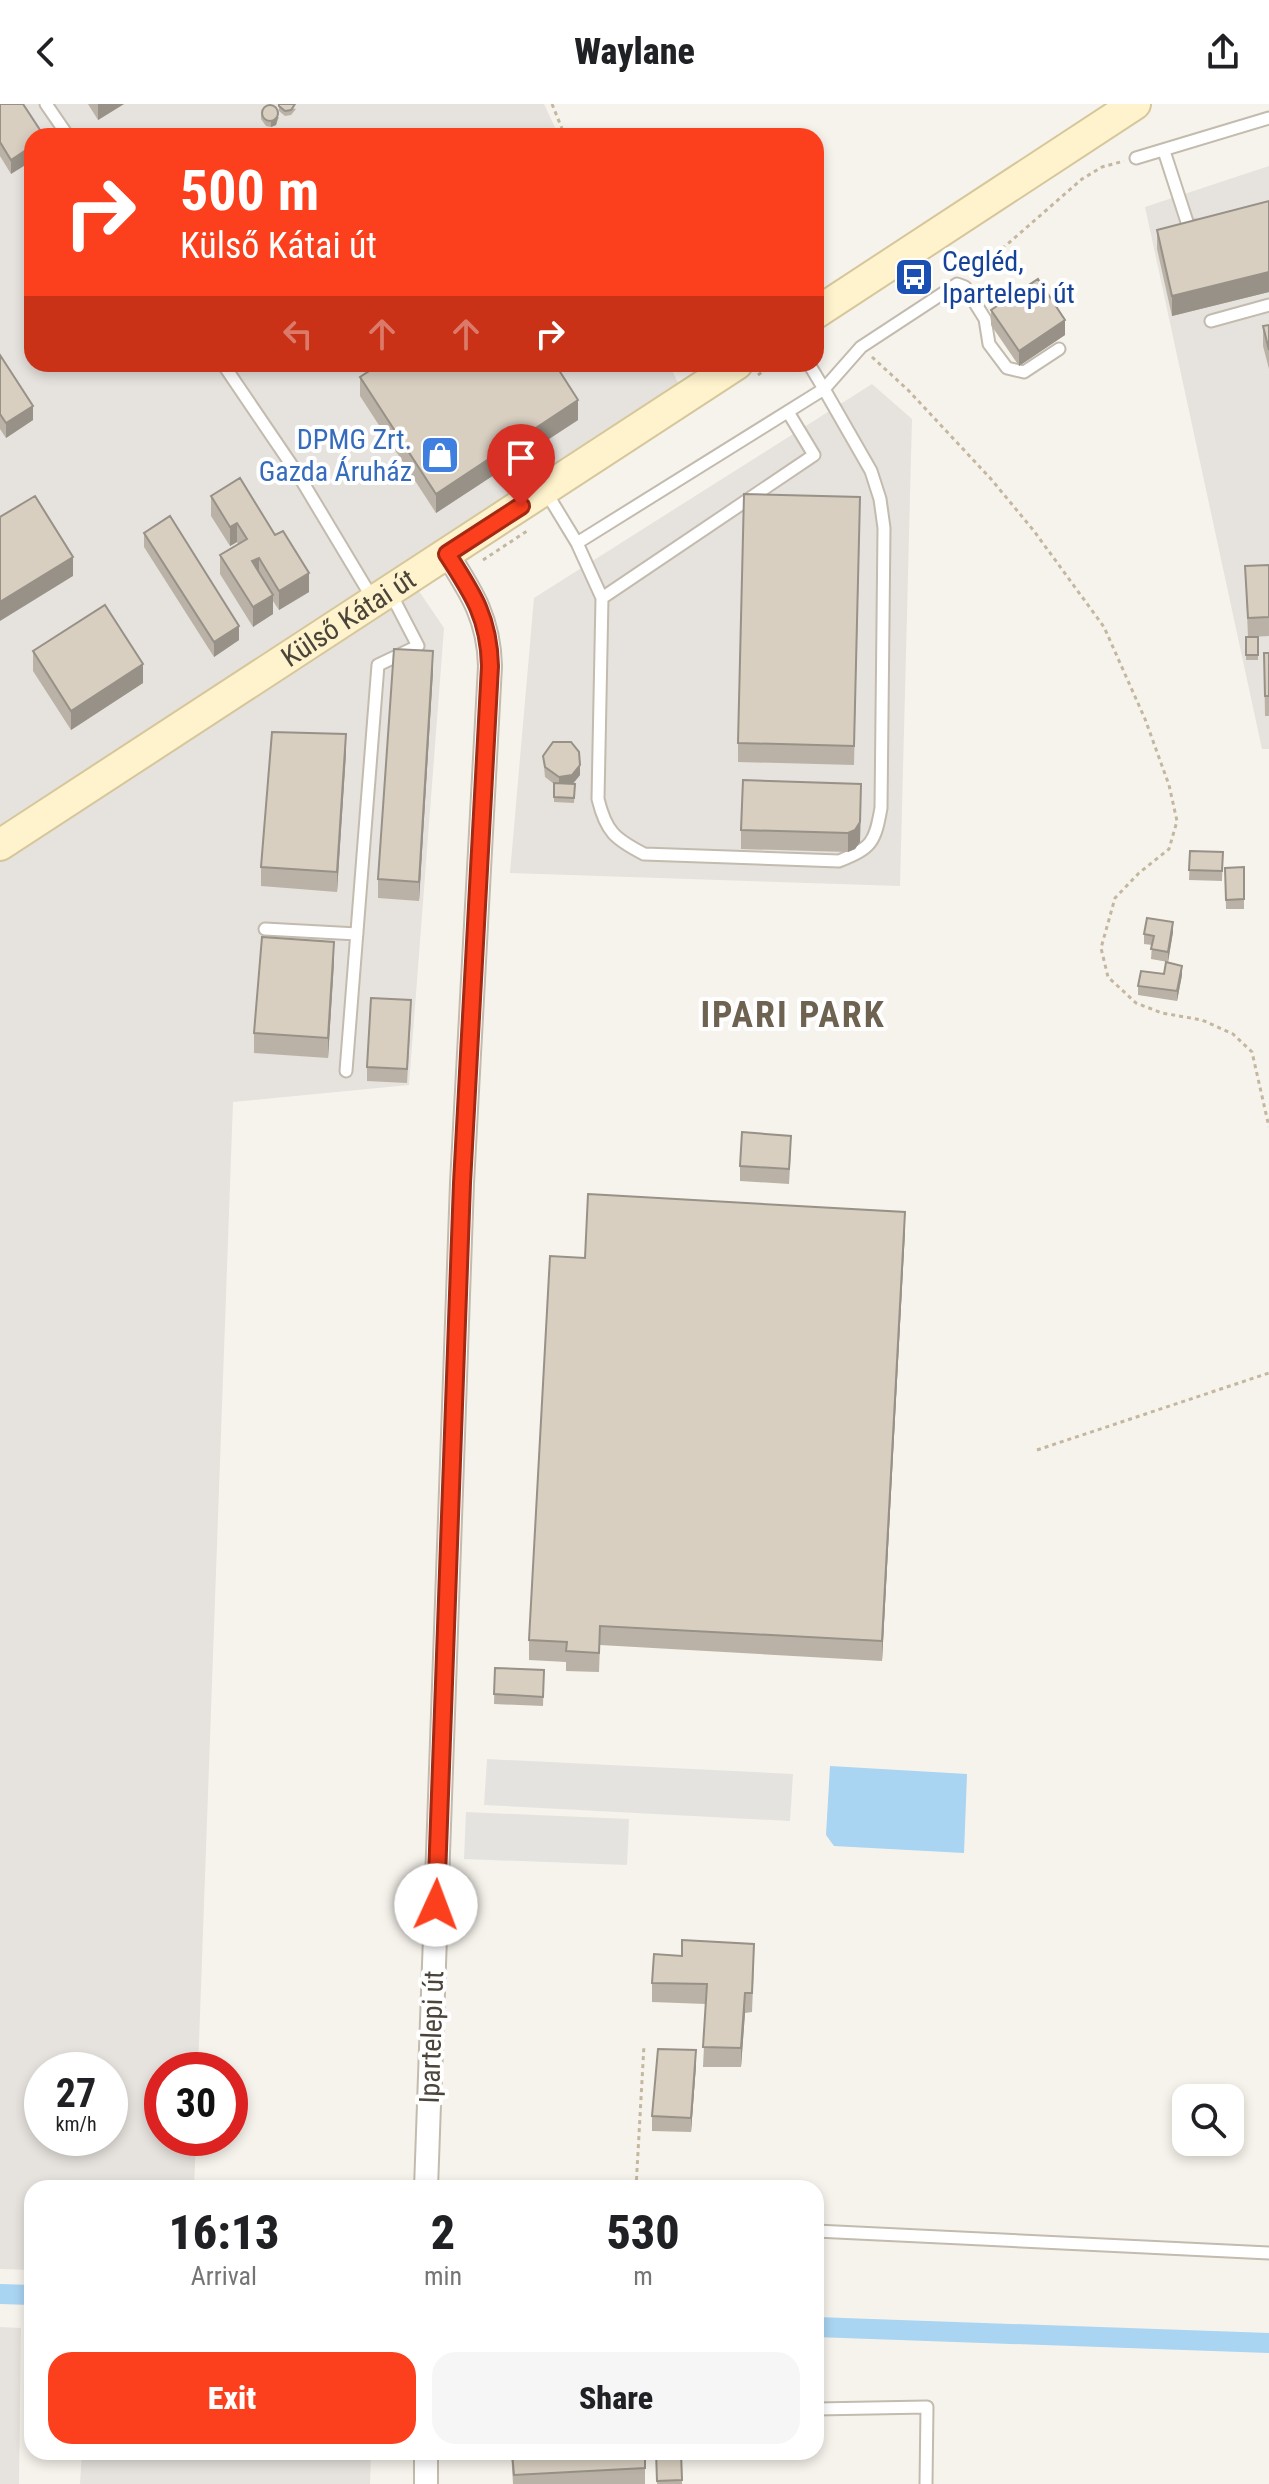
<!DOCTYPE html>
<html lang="en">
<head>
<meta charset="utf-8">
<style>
  body { margin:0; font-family:"Roboto Condensed",sans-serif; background:#f6f6f6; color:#202124; height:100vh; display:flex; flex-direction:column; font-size:30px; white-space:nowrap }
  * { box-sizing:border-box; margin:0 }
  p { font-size:26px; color:#757577 }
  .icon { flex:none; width:44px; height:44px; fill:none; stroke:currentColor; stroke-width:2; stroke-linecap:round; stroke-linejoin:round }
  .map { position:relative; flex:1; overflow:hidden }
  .sheet { position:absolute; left:24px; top:2076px; width:800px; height:280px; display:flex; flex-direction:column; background:#fff; border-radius:24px; box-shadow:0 4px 12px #0003 }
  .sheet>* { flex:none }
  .top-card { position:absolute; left:24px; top:24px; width:800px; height:244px; border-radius:24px; box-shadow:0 4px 12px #0003; background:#fc3f1d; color:#fff; overflow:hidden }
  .buttons { position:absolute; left:1172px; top:1980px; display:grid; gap:16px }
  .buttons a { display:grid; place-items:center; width:72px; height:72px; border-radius:16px; background:#fff; box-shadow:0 4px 12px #0003; font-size:40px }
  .speed { position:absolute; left:24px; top:1948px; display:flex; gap:16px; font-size:40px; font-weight:700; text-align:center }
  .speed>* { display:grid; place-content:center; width:104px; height:104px; border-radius:50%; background:#fff; box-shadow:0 4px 12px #0003; line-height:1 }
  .speed small { font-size:20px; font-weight:400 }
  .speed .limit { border:12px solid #d22; background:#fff; color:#111 }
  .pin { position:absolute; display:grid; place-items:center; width:68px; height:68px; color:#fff; margin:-82px -34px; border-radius:50% 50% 50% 0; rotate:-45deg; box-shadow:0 0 8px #0007 }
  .pin .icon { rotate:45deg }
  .me { position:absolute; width:88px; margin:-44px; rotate:2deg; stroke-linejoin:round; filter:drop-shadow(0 0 6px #0008) }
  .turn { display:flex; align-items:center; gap:28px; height:168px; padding:0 24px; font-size:36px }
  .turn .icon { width:104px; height:104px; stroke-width:2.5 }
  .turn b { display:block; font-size:56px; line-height:68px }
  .lanes { display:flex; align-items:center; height:76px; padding:0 24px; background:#0003; justify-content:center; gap:40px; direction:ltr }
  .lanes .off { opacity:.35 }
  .eta { display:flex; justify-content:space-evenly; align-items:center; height:136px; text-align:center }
  .eta b { font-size:48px; font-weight:800; line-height:56px }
  .primary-button { display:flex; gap:16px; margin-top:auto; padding:16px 24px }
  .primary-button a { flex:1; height:92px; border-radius:24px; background:#fc3f1d; color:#fff; font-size:32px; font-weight:800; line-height:92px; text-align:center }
  .primary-button a+a { background:#f6f6f6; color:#202124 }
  header { display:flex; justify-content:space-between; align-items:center; height:104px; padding:0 24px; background:#fff; font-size:36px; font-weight:800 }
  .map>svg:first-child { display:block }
  .industrial { fill:#e6e2dd; fill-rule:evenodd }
  .parking { fill:#e5e3e0 }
  .water { fill:#a9d4f2 }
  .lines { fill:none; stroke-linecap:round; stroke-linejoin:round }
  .canal { stroke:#a9d4f2; stroke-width:20 }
  .lane-casing { stroke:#c2bbae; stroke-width:15 }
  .street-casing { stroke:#c2bbae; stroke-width:26 }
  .secondary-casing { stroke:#d6c79b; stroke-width:34 }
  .path { stroke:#c4b79f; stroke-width:3; stroke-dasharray:4 4; stroke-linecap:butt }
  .lane { stroke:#fff; stroke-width:11 }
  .street { stroke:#fff; stroke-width:22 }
  .secondary { stroke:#fff3cd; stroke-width:30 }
  .wall { fill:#bab2a6 }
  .shaded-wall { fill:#979187 }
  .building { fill:#d8cfc1; stroke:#979187; stroke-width:2 }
  .route-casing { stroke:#a42913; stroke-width:20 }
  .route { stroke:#fc3f1d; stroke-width:14 }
  .labels { text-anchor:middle; stroke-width:8; stroke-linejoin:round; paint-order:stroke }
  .transit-label { font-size:28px; fill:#164399; stroke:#fff; text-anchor:start }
  .shop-label { font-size:28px; fill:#366cbe; stroke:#fff; text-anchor:end }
  .street-label { font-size:28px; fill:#4b4439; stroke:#fff }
  .district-label { font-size:36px; font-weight:bold; letter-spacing:2px; fill:#6e6250; stroke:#fff }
</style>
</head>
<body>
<header><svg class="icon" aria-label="back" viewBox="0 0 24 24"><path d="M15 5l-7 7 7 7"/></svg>Waylane<svg class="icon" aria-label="share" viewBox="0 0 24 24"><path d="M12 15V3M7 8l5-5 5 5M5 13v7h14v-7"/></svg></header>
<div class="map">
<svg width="1269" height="2380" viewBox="0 0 1269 2380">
  <rect width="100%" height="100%" fill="#f6f3ec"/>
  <!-- industrial -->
  <path class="industrial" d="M0,0H544L559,32H32V260H669L680,283L404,465L444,524L409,981L233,998L198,1966H162V2034H196L194,2084H32V2166L0,2165ZM42,1966H110V2034H42Z
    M1269,62V645H1262L1145,103Z
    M872,280L912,315L900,782L510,769L534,494Z
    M0,2223L21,2224L19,2380H0Z
    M82,2348H371L370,2380H80Z"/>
  <!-- parking -->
  <path class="parking" d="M487,1655L793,1670L790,1717L484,1701Z
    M466,1708L629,1715L627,1761L464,1755Z"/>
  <!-- water -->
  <path class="water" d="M830,1662L967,1670L964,1749L834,1742L826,1731Z"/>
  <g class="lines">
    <!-- canal -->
    <path class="canal" d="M0,2190L32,2191
      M816,2223L1269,2239"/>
    <defs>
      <path id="lane" d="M46,0L68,32
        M1164,47L1189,124L1196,122
        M1136,54L1269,14
        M1211,217L1269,201
        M223,260L299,372L374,497
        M546,388L577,439L824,285L809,260
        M577,439L602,494L598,695C606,728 615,735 644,750L839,757C872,744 875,738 881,704L884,424L880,395L871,367L824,285L861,243L957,180L965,183L985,215L989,240L1007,264L1024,268L1059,245
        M602,494L814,351L788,308
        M265,825L357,830
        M346,967L378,561L418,542L390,488
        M816,2127L1269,2149
        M816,2305L927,2303L926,2380"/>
      <path id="street" d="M426,2084L462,1079L490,562C489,515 472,489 447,450
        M426,2348V2380"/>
      <g id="secondary">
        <path d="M816,209L1135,0"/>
        <path id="s1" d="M0,741L737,260"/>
      </g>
    </defs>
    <!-- lane casing -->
    <use href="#lane" class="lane-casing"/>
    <!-- street casing -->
    <use href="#street" class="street-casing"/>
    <!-- secondary casing -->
    <use href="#secondary" class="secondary-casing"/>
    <!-- path -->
    <path class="path" d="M552,0L565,32
      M972,171L1082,75L1102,63L1124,57
      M872,253L908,286L991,375L1034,427L1104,523L1145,615L1169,681L1177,717L1169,745L1139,769L1115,794L1101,844L1108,873L1136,899L1162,909L1202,916L1233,930L1252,948L1269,1023
      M758,271L773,260
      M483,456L527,427
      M1037,1346L1269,1269
      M636,2084L644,1941"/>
    <!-- lane -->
    <use href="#lane" class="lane"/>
    <!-- street -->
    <use href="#street" class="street"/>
    <!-- secondary -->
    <use href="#secondary" class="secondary"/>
  </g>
  <!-- wall -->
  <path class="wall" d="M0,0H23L11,70L0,52Z
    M88,0H124L98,16Z
    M279,0L296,5L291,11L285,12L279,7Z
    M261,10L279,13L276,21L271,23L266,22L261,15Z
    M1269,97V188L1172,212L1157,145V126Z
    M991,206L1065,231L1019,262L991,221Z
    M1269,221V265L1263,242V222Z
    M0,251L33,316L6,334L0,325Z
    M360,273L578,316L436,409L360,292Z
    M211,392L309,488L279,506L273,497V510L253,523L220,470V451L238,440L237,438L230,442L211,412Z
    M860,413L854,661L738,658V639Z
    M144,429L239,536L214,553L144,443Z
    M1269,461V532L1248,533H1258V556H1246V533H1248L1245,462Z
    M33,547L143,579L71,626L33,567Z
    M1264,549H1269V612H1265Z
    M433,567L419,797L378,794V775Z
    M346,649L337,788L261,782V763Z
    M543,652L580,671L572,680H575L574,699L554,698V680L545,673Z
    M861,699L860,738L855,745L848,748L741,745V726Z
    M1190,747L1223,748L1222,777L1189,776Z
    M1244,763V805H1226L1225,764Z
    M1173,828L1168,858L1151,855L1152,841L1144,840V830Z
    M334,858L328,954L254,949V929Z
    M1182,871L1177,897L1138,891V882Z
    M411,911L407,979L367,977V963Z
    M791,1046L789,1080L740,1077V1062Z
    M905,1127L882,1557L600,1541L599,1568L566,1567V1558L529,1556V1536L585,1154Z
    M495,1564L544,1566L543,1602L494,1600Z
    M754,1859L752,1908L745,1909L741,1963H703L706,1900L652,1898V1879Z
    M696,1961L691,2028L652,2027V2012Z
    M511,2348H645V2380H513Z
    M656,2348H681L682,2380H657Z"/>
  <!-- shaded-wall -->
  <path class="shaded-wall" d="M98,0H124L98,16Z
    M279,8L276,21L271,23V18Z
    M32,42V57L11,70V56Z
    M1269,168V188L1172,212V192Z
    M1065,216V231L1019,262V247Z
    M578,296V316L436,409V390Z
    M33,302V316L6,334V319Z
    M237,419V438L230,442V423Z
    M73,453V472L0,517V498Z
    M259,454V473L252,457Z
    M309,469V488L279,506V487Z
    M273,491V510L253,523V503Z
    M239,522V536L214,553V538Z
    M433,547V567L419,797V778Z
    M143,560V579L71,626V607Z
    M346,630V649L337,788V768Z
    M580,661V671L572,681L559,683V673Z
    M861,680L860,738L855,745L848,748V729Z
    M1173,818V828L1168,858V848Z
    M334,838V858L328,954V934Z
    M1182,862V871L1177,897V887Z
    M905,1108V1127L882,1557V1537Z
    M745,1889V1909L741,1963V1944Z
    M696,1946V1961L691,2028V2014Z"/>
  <!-- building -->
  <path class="building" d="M0,0H23L44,32H32V42L11,56L0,38Z
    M279,0H295L291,6L285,7L279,2Z
    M262 9a8 8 0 1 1 16 0a8 8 0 1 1-16 0Z
    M1269,97V168L1172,192L1157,126Z
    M1038,175L1065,216L1019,247L991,206Z
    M1269,221V246L1263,222Z
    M0,251L33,302L6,319L0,310Z
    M380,260H555L578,296L436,390L360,273Z
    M240,374L275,431L283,427L309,469L279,487L259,454L252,457L273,491L253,503L220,451L247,435L237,419L230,423L211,392Z
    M744,390L860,393L854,642L738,639Z
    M35,392L73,453L0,498V413Z
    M170,412L239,522L214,538L144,429Z
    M1269,461V513L1248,514L1245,462Z
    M105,501L143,560L71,607L33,547Z
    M1246,533H1258V551H1246Z
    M394,545L433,547L419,778L378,775Z
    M1264,549H1269V592H1265Z
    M272,628L346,630L337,768L261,763Z
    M553,638H571L579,648L580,661L572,671L559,673L545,663L543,652Z
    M743,676L861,680L860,718L855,726L848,729L741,726Z
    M554,679L575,680L574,694L554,693Z
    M1190,747L1223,748L1222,767L1189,766Z
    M1244,763V795L1226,796L1225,764Z
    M1147,814L1173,818L1168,848L1151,845L1154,832L1144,830Z
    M262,833L334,838L328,934L254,929Z
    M1166,858L1182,862L1177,887L1138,882L1141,867L1164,870Z
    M371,894L411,896L407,965L367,963Z
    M742,1028L791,1032L789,1065L740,1062Z
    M588,1090L905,1108L882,1537L600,1522L599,1549L566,1547L567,1538L529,1536L550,1152L585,1154Z
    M495,1564L544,1566L543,1593L494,1590Z
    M682,1836L754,1840L752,1889H745L741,1944L703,1943L707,1880L652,1879L654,1850L682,1852Z
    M658,1945L696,1946L691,2014L652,2012Z
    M512,2348H645V2364L514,2371Z
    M656,2348H681L682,2376L657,2377Z"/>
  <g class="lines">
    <defs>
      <path id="route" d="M436,1801L462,1079L490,562C489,514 473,490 447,450L521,402"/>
    </defs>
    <!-- route casing -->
    <use href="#route" class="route-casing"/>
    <!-- route -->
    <use href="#route" class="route"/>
  </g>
  <!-- icons -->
  <defs>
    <symbol id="bus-square" viewBox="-11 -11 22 22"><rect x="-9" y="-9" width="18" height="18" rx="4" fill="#1a4fb4" stroke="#fff"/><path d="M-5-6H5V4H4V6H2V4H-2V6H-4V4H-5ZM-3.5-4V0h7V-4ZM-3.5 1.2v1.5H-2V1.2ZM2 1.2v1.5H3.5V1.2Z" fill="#fff"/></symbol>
    <symbol id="shop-square" viewBox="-11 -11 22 22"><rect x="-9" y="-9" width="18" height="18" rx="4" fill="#3f7fe0" stroke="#fff"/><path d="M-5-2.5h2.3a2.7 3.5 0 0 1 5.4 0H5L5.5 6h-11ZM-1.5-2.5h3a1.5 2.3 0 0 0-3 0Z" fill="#fff"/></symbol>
  </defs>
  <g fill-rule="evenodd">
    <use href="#bus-square" x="892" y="151" width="44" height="44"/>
    <use href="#shop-square" x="418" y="329" width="44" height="44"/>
  </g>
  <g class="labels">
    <!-- transit labels -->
    <g class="transit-label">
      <text x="942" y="167">Cegléd,<tspan x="942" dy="32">Ipartelepi út</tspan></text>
    </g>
    <!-- shop labels -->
    <g class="shop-label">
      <text x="412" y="345">DPMG Zrt.<tspan x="412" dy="32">Gazda Áruház</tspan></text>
    </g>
    <!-- street labels -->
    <g class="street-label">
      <text dy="10" stroke="none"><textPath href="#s1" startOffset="416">Külső Kátai út</textPath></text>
      <text transform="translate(431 1933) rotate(-88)" y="10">Ipartelepi út</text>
    </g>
    <!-- district labels -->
    <g class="district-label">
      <text x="793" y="923">IPARI PARK</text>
    </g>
  </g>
</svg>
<div class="buttons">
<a><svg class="icon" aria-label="search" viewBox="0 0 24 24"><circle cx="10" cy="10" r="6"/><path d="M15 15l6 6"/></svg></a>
</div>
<div class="speed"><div>27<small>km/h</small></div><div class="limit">30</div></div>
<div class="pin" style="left:521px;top:402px;background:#d93025"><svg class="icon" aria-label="arrive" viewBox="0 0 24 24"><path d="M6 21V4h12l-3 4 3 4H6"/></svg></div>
<svg class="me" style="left:436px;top:1801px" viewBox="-20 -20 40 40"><circle r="19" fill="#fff"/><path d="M0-13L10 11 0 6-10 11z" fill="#fc3f1d"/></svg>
<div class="top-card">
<div class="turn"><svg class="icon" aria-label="right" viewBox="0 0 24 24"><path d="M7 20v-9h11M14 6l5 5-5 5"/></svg><div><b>500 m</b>Külső Kátai út</div></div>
<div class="lanes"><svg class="icon off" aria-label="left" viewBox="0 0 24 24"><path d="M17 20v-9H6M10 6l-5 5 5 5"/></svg><svg class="icon off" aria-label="ahead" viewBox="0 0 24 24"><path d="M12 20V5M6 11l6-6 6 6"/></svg><svg class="icon off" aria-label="ahead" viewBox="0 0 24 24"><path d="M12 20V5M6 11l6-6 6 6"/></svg><svg class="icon" aria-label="right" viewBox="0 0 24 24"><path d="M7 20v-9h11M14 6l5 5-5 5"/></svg></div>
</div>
<section class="sheet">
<div class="eta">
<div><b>16:13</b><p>Arrival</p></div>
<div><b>2</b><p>min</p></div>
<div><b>530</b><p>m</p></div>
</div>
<div class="primary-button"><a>Exit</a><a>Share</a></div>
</section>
</div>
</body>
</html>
